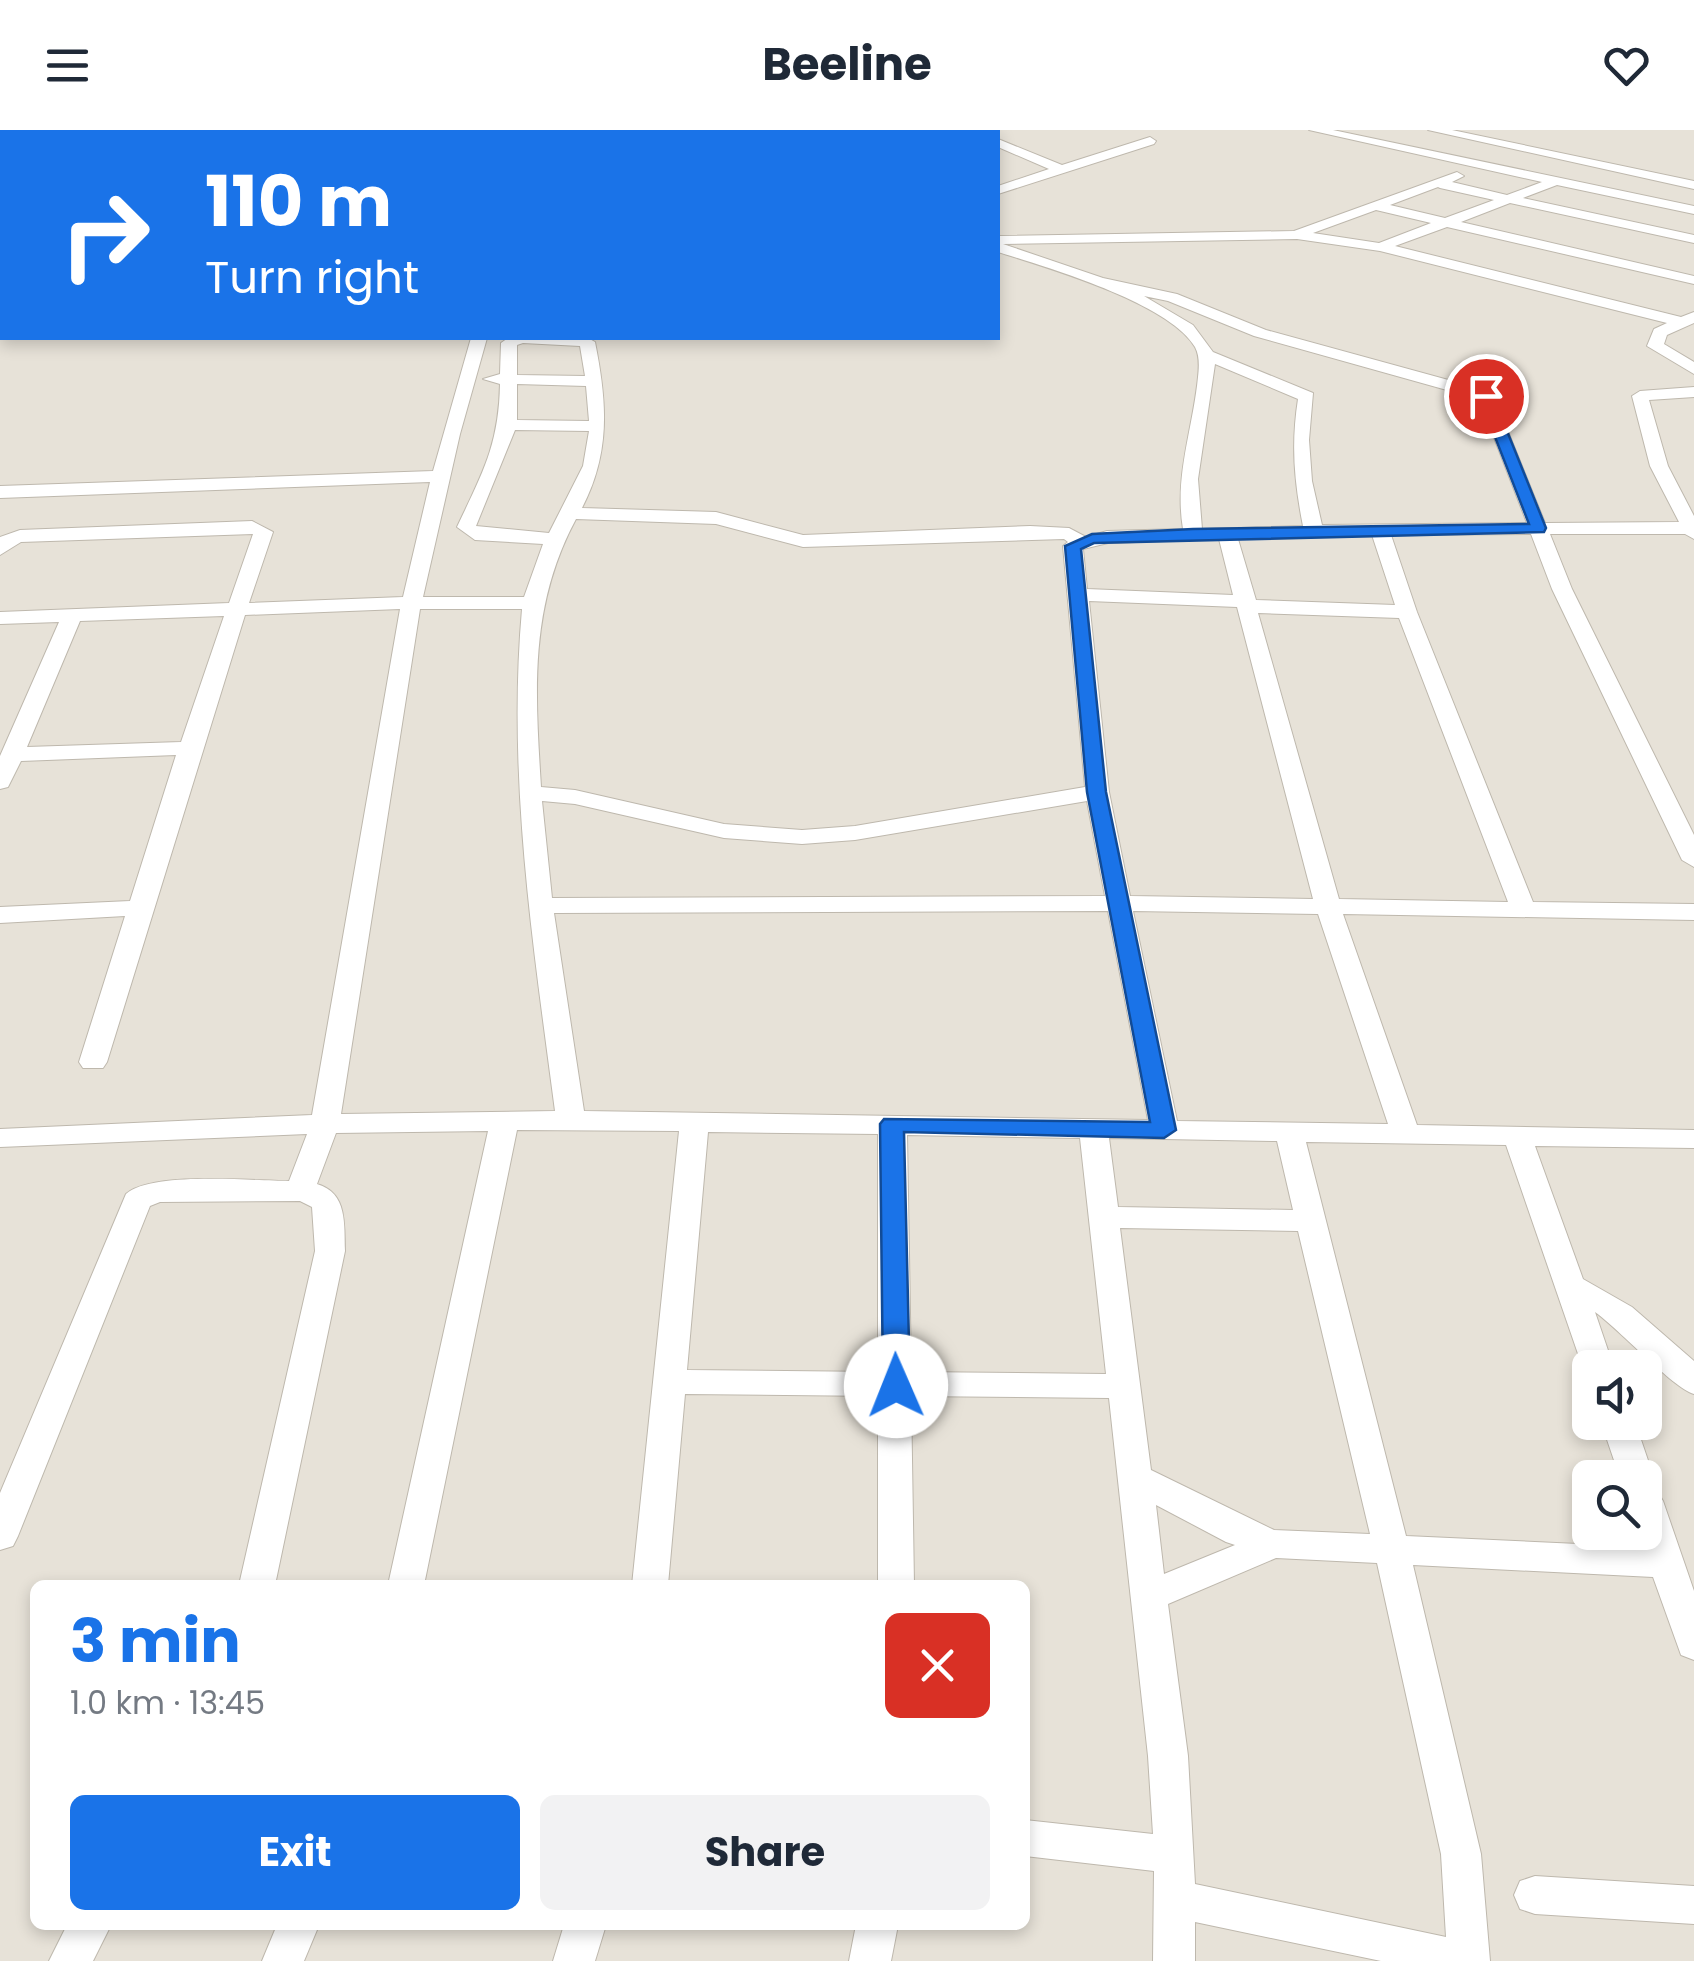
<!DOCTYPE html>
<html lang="en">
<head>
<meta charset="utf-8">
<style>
  body { margin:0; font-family:Poppins,sans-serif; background:#f2f2f3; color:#1f2937; height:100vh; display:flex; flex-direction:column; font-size:38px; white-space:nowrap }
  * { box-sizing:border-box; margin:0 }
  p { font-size:32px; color:#747a83 }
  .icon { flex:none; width:55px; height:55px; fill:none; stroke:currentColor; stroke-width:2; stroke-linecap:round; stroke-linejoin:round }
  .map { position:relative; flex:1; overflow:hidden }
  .sheet { position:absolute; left:30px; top:1450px; width:1000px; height:350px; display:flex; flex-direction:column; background:#fff; border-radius:15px; box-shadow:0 5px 15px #0003 }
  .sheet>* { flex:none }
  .guide { position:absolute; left:0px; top:0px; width:1000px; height:210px; box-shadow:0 5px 15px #0003; background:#1a73e8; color:#fff; overflow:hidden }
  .buttons { position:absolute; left:1572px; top:1220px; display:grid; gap:20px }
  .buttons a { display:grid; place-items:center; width:90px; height:90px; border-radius:15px; background:#fff; box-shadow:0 5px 15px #0003; font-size:50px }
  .pin { position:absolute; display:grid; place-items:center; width:85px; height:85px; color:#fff; margin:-42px; border:5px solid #fff; border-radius:50%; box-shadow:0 2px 10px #0007 }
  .me { position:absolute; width:110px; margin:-55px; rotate:359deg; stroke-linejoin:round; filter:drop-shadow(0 0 8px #0008) }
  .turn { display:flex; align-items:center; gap:35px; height:210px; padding:0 40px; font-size:45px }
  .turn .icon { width:130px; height:130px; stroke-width:2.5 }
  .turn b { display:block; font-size:70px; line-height:85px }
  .round { display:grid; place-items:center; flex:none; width:105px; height:105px; border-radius:15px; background:#f2f2f3 }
  .headline { display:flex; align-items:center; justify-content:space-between; height:170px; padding:0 40px }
  h1 { font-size:60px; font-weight:700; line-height:75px; color:#1a73e8 }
  .action { display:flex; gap:20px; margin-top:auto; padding:20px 40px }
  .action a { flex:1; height:115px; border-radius:15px; background:#1a73e8; color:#fff; font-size:40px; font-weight:700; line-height:115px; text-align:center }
  .action a+a { background:#f2f2f3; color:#1f2937 }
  header { display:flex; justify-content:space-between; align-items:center; height:130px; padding:0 40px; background:#fff; font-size:45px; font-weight:700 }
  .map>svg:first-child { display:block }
  .residential { fill:#e7e2d8; fill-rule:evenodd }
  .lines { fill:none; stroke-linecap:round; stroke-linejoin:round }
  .minor-casing { stroke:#beb8ad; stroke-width:2 }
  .minor { fill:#fff; fill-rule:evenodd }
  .route { fill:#1a73e8; stroke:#114b97; stroke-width:2.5 }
</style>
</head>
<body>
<header><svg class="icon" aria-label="menu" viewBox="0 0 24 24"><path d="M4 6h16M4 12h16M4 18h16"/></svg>Beeline<svg class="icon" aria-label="heart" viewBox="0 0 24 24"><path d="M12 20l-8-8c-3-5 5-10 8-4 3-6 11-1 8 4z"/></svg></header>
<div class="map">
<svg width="1694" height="1831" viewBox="0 0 1694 1831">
  <rect width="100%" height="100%" fill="#f3f1e9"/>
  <!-- residential -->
  <path class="residential" d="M0,0H1694V1831H0ZM2,2H998V208H2ZM1590,1238H1645V1292H1590ZM1590,1348H1645V1402H1590ZM35,1455H1025V1795H35Z"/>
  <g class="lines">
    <defs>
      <path id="minor" d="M790,0H805L806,2H792Z
        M1309,0H1333L1694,76V84L1557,55L1523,68L1694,105V113L1510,73L1461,92L1694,146V154L1447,97L1395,116L1681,187L1694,182V193L1667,205L1664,214L1694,232V244L1647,216L1654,199L1667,193L1380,121L1297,109L1003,114L1103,148L1177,164L1266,200L1492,262L1545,393L1679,392L1650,336L1632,266L1640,261L1694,257V267L1649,270L1668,336L1694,386V409L1685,404H1550L1572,459L1694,705V737L1682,730L1552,459L1531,404L1391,405L1417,482L1533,772L1694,774V790L1343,784L1417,995L1694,1000V1018L1535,1016L1583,1149L1632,1177L1694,1231V1264C1673,1258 1620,1200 1595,1182L1614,1238H1590V1248L1586,1247L1506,1015L1306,1012L1406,1406L1643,1417L1638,1402H1645V1348H1620L1601,1292H1635L1654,1348L1647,1358L1657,1361L1663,1371L1694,1461V1530L1681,1525L1653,1447L1413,1435L1481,1724L1490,1831H1381L1195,1792V1831H1153L1154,1741L1025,1726V1690L1153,1704L1148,1626L1109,1268L911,1266L914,1455H878V1266L685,1264L668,1455H632L679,1001L517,1000L424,1455H388L488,1001L336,1003L317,1054C348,1063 344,1095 345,1121L275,1455H239L315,1121L312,1077L300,1071L160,1072L150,1076L18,1406L13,1416L0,1420V1363L126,1064C152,1041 253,1051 289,1051L307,1004L0,1017V999L312,985L400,479L245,485L107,932L103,938H83L79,932L125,786L0,793V777L130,771L176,625L21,631L8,657L0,659V626L59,492L0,494V482L229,473L253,404L21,412L0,425V407L20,400L252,391L273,402L249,473L403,467L430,352L0,368V356L433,341L471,208H487L460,304L423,467H524L543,414L475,410L457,397C482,344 499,315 500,254L483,249L500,244L501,213L508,208H588L595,212C607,272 611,322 582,378L716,382L803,405L1030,396L1069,398L1086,407L1107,401L1183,399C1174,346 1193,299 1198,247C1199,238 1200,226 1195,217C1169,173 1046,137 998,122V106L1294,101L1457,42L1464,46L1452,52L1507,65L1542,52ZM1438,57L1440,58L1494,70L1445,88L1390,75ZM1376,80L1431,93L1379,113L1313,103ZM1144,166L1168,171L1254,206L1479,269L1527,393L1322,395L1312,351L1309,310L1313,263L1213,222L1193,195ZM523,213L580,216L585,246L517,245V215ZM1215,234L1298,269C1291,314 1294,351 1303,396L1202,399L1198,349ZM517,254L586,256L589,291L517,290ZM515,300L589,301L583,336L549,403L476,396ZM576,389L716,394L803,417L1064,409L1068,412L1063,416L1085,657L855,696L802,700L724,694L575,660L541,657C535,561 529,476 576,389ZM1372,405L1395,475L1256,470L1238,409ZM1219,409L1233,465L1087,459L1083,419L1108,413ZM1089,471L1237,477L1313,769L1130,766L1109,662ZM420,479H522C507,649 533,813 555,981L341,984ZM1258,483L1399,488L1508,772L1339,769ZM224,486L181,612L27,617L80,491ZM542,671L575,674L724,708L802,714L855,710L1087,671L1105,766L552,768ZM1108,781L1148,990L584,981L554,783ZM1133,781L1318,784L1388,994L1177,991ZM708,1002L878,1004V1242L687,1240ZM907,1005L1080,1008L1106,1244L911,1242ZM1109,1008L1277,1011L1293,1080L1118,1077ZM1120,1098L1298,1101L1370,1404L1274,1400L1151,1340ZM1156,1375L1226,1412L1235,1415L1164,1444ZM1276,1428L1377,1433L1441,1724L1446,1807L1195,1754L1188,1626L1168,1474Z
        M1428,0H1452L1694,51V59Z
        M1150,7L1156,11L1154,14L998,64V56L1049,39L998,17V9L1062,35Z
        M0,21H2V29H0Z
        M0,177L2,178V187H0Z
        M1535,1746L1694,1756V1794L1535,1784L1520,1779L1514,1765L1520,1751Z
        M67,1795H111L93,1831H49Z
        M277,1795H319L304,1831H262Z
        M564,1795H606L595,1831H553Z
        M856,1795H898L891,1831H849Z"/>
    </defs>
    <!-- minor casing -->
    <use href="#minor" class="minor-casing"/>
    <!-- minor -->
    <use href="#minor" class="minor"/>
  </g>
  <!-- route -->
  <path class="route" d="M1486,262L1493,266L1546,398L1544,402L1094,413L1081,419L1106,662L1176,1000L1164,1008L904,1002L910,1256L906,1263H887L883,1256L880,994L884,989L1150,992L1087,662L1065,416L1092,404L1193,399L1529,394L1479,266Z"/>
</svg>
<div class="buttons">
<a><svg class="icon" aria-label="sound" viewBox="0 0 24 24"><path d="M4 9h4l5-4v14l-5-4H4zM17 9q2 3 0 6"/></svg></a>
<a><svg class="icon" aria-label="search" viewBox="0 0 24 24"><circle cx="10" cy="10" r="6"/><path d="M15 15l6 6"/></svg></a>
</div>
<div class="pin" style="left:1486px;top:266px;background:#d93025"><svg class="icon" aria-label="arrive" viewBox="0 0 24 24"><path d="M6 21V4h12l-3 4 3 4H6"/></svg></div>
<svg class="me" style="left:896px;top:1256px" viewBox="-20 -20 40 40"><circle r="19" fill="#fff"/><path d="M0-13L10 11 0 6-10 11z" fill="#1a73e8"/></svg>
<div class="guide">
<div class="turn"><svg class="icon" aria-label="right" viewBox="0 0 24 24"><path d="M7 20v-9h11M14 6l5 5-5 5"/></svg><div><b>110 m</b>Turn right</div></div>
</div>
<section class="sheet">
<div class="headline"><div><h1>3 min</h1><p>1.0 km · 13:45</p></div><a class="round" style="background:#d93025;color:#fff"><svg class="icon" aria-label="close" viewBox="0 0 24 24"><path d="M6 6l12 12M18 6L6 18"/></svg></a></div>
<div class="action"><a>Exit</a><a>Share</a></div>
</section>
</div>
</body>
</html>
